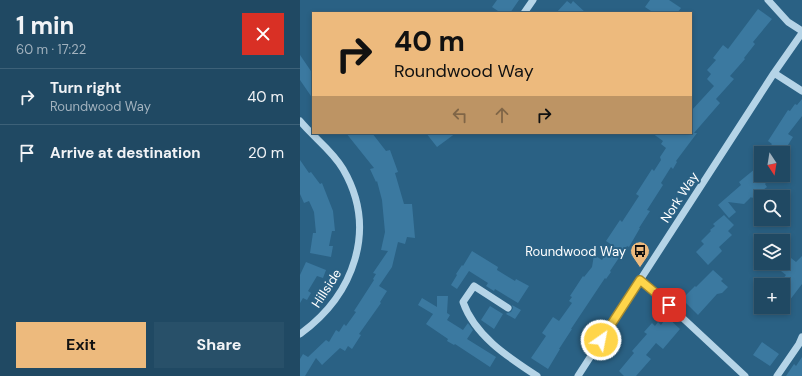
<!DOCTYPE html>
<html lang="en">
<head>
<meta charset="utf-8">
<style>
  body { margin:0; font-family:"DM Sans",sans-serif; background:#285069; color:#f1f3f6; height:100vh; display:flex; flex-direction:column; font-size:15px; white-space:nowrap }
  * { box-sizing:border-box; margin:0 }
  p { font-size:13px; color:#a2b2be }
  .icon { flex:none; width:22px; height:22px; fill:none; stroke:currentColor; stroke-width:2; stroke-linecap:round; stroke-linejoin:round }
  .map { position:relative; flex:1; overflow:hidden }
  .side { display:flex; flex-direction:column; background:#204963; width:300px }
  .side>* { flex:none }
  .guide { position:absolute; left:12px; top:12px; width:380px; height:122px; border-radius:0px; box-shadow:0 2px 6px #0003,0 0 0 1px #3d6178; background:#edba7d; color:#111; overflow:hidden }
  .needle { width:26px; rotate:168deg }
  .fabs { position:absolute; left:454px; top:146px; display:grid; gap:8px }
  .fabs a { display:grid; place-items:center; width:36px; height:36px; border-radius:0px; background:#204963; box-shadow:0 2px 6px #0003,0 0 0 1px #3d6178; font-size:20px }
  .pin { position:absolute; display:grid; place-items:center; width:34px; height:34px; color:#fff; margin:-17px; border-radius:8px; box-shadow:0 2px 6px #0006 }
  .me { position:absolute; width:44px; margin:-22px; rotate:33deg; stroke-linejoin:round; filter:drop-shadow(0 0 3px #0008) }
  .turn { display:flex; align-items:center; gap:14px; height:84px; padding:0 16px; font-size:18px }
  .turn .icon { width:52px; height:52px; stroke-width:2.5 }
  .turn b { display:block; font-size:28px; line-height:34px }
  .lanes { display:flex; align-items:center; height:38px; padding:0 16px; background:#0003; justify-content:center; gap:20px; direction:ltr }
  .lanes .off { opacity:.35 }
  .round { display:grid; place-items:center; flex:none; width:42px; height:42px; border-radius:0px; background:#285069 }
  .summary { display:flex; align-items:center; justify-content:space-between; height:68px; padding:0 16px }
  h1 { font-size:24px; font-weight:700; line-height:30px }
  .cta { display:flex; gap:8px; margin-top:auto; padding:8px 16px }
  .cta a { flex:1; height:46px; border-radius:0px; background:#edba7d; color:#111; font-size:16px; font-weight:700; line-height:46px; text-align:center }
  .cta a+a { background:#285069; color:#f1f3f6 }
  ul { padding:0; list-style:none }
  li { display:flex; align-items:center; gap:12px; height:56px; padding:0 16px; border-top:1px solid #3d6178 }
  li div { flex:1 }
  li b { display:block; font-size:15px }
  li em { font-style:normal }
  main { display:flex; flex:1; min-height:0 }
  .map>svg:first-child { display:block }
  .building { fill:#3b79a0 }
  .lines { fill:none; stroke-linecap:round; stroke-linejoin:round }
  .minor { stroke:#b5d4e7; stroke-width:7 }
  .route-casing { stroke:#a68a30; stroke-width:10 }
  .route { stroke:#ffd54a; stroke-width:7 }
  .labels { text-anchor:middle; stroke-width:4; stroke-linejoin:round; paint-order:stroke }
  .street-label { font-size:13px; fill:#fff; stroke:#2a6184 }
  .poi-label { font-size:13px; fill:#fff; stroke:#2a6184; text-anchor:end }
</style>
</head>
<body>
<main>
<section class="side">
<div class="summary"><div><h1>1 min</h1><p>60 m · 17:22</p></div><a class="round" style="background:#d93025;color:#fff"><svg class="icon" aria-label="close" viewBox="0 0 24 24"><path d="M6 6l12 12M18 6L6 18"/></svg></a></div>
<ul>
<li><svg class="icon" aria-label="right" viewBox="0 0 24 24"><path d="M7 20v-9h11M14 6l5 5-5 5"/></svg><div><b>Turn right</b><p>Roundwood Way</p></div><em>40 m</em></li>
<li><svg class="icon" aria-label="arrive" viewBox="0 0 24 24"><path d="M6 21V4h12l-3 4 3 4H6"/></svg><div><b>Arrive at destination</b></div><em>20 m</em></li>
</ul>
<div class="cta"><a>Exit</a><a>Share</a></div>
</section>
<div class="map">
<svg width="502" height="376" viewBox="0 0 502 376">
  <rect width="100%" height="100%" fill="#2a6184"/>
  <!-- building -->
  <path class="building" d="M197,0H219L210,13H201L192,7Z
    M350,0H369L381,8L377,13H354L345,7Z
    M267,1L271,4L273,1L286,13H256Z
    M458,9L472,19L453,42L455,44L444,58L445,59L430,76L434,79L416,99L420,103L394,133H397L376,161L377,162L373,169L371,167L361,183L363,185L347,210L350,211L339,228H340L329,247L327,246L310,271L311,272L306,279L305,278L271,329H272L259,349H260L248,369L231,358L246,336L242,333L253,317L259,321L272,303L269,301L272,297L270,296L283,276L284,277L292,267L294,255L302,260L312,245L306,241L320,220L322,222L339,196L336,194L352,169L354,171L361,160L360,157L366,148L361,144L363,141L352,133H391V111L414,86L407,79L411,74L407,70L416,60L413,58L423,45L428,49Z
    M0,55L13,74V99L0,80Z
    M502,99V116L488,134L493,137L483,153H464L472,144L468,141L488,110L490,111L495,104L497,105Z
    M46,133H72L86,151L90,150L98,172L95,173L104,204H112L115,238L107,237L105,244L98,242L92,267L79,286L87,291L80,302L81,303L59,334L61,335L52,349L48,346L45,351L40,348L22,365L16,358L5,376H0V359L3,354L8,357L26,340L29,342L36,330L39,332L44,324L46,326L56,312L54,311L74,280L73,279L76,274L73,273L88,251L81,250L85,232L82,200L77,181L76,182L70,169L74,168Z
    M126,133H156L137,147Z
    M0,160L9,173L11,172L20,184L22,183L33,211L35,231H32L29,246H33L31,257L10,253L13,233H16L14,212L9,201L4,203L0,194Z
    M461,164V175H473L465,184L467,187L452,198L451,197L444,204L428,202L436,212L429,218L418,205L441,185L439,182Z
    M424,215L434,225L428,231L432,235L419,247L422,251L408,265L396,252L404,244L401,241L411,231L410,230L415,226L413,224Z
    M172,251L198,267L197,270L215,281L216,279L229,286L218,303L195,289L194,291L186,286L188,283L169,271L157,289L151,285L157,275L156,274L162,265L163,266Z
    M502,256V284L483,309V285H478L486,275L481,271L491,258L496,262Z
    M6,262L26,270L23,278L17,276L8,291L11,293L7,300L3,298L0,303V275Z
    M413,270L423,279L421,281L428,287L422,293L417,294L398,315L382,299L395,286L396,287Z
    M137,296H148L147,313L150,315L147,320L163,330L168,323L173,330L167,339L196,357L190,367L155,344L154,345L147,341L148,339L126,324L133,314L118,305L122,298L137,307Z
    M212,305L221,310L215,319L206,314L207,313L211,312L213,308Z
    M190,306L203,314L194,329L181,320Z
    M367,317L380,329L363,349L356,343L346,355L351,359L336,376H324L319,371L334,353L332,351L347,334L344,332L352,323L355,326L358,322L361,325Z
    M462,342L479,354L470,366L453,355Z
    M502,357V376H486L494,364L496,366Z"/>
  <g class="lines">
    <!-- minor -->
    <path class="minor" d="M468,0L488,22L502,31
      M224,13L233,0
      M474,73L502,91
      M0,121C14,138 32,150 43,169C78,229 54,295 0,334
      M340,280L358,295L445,376
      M208,308L174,286L163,302C175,336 208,357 237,376
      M278,376L474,73L502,33
      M477,376L499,344L502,337"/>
  </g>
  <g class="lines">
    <defs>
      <path id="route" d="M301,340L340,280L358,295L369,305"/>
    </defs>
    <!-- route casing -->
    <use href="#route" class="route-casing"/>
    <!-- route -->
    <use href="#route" class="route"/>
  </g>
  <!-- icons -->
  <defs>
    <symbol id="bus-pin" viewBox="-11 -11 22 30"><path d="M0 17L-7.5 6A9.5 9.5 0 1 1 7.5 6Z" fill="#edba7d" stroke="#2a6184"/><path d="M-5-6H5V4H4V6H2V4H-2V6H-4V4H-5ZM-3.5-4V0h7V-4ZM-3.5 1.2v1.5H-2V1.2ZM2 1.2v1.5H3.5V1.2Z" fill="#111"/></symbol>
  </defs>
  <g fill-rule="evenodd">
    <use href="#bus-pin" x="329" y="240" width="22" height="30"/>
  </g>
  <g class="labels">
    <!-- street labels -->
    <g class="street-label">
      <text transform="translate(379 197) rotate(-57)" y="5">Nork Way</text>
      <text transform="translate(26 288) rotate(-57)" y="5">Hillside</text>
    </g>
    <!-- poi labels -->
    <g class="poi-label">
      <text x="326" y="256">Roundwood Way</text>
    </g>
  </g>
</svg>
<div class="fabs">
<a><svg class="needle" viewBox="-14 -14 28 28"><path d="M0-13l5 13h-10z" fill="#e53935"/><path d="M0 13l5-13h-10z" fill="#a2b2be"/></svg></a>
<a><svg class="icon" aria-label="search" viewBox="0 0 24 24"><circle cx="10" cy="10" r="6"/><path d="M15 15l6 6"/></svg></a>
<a><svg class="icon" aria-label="layers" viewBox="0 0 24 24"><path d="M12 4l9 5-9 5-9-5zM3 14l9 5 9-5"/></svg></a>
<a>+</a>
</div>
<div class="pin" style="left:369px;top:305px;background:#d93025"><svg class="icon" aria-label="arrive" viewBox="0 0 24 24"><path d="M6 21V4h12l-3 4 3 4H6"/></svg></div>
<svg class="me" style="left:301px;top:340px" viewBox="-20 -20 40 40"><circle r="17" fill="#ffd54a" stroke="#fff" stroke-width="3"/><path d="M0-11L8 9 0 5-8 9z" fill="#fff"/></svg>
<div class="guide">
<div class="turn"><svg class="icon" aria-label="right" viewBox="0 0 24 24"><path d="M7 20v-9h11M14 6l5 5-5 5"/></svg><div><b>40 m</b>Roundwood Way</div></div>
<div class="lanes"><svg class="icon off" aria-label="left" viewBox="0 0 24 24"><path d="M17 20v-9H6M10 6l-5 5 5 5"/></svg><svg class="icon off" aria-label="ahead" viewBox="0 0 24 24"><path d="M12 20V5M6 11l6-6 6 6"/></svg><svg class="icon" aria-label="right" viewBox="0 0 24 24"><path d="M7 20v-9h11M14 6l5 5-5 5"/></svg></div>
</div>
</div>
</main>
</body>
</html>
